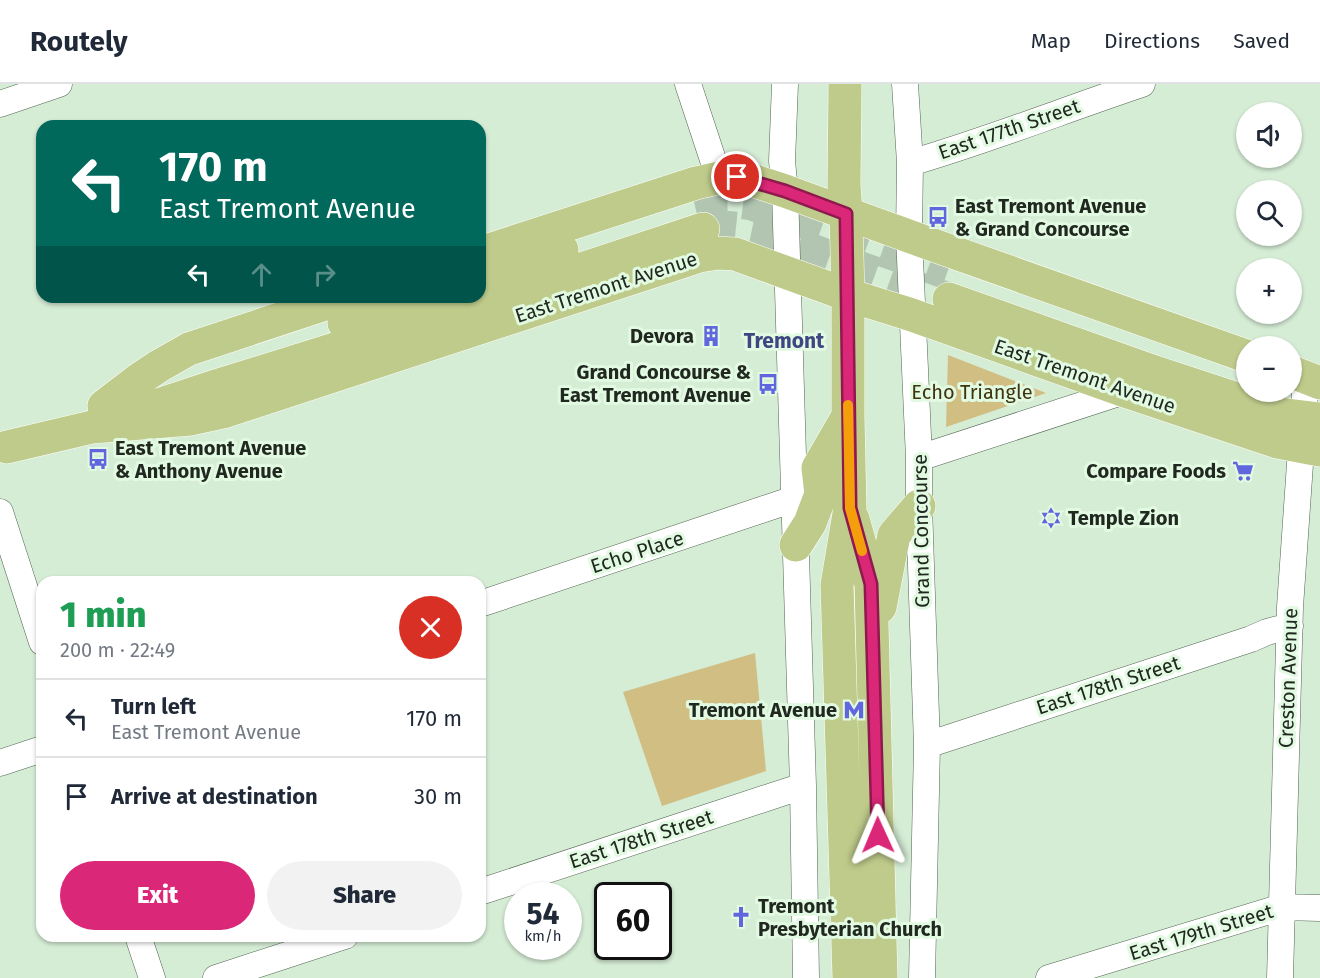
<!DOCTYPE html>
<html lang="en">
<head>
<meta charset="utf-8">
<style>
  body { margin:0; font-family:"Fira Sans",sans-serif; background:#f2f2f3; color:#1f2937; height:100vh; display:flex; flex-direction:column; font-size:22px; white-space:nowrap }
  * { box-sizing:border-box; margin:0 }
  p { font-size:20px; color:#747a83 }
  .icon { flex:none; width:33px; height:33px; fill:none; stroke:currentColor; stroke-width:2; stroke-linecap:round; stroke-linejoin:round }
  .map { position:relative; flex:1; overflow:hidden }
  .drawer { position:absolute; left:36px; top:492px; width:450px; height:366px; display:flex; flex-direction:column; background:#fff; border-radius:18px; box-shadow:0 2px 4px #0004 }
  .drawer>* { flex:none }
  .top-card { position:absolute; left:36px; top:36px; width:450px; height:183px; border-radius:18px; box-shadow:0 2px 4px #0004; background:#00695c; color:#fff; overflow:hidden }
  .tools { position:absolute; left:1236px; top:18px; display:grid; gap:12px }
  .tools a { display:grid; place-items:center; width:66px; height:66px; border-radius:50%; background:#fff; box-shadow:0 2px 4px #0004; font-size:30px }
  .speed { position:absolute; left:504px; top:798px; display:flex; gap:12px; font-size:30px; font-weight:700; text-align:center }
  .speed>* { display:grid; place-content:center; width:78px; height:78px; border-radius:50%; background:#fff; box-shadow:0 2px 4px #0004; line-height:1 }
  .speed small { font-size:15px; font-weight:400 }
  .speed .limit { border:3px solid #111; border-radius:9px; background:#fff; color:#111 }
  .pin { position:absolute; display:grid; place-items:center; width:51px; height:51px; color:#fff; margin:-26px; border:3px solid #fff; border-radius:50%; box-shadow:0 2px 6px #0007 }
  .me { position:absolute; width:66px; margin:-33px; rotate:359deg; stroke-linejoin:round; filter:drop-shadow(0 0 4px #0008) }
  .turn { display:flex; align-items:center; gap:21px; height:126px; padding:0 24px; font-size:27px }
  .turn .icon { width:78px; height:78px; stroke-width:2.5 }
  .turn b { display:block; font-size:42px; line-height:51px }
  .lanes { display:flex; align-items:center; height:57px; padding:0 24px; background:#0003; justify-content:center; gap:30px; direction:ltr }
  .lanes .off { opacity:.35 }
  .round { display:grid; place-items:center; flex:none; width:63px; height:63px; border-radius:32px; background:#f2f2f3 }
  .summary { display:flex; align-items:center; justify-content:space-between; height:102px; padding:0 24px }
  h1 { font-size:36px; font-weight:800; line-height:45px; color:#1e9e55 }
  .action { display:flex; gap:12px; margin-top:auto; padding:12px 24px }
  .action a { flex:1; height:69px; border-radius:36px; background:#db2777; color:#fff; font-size:24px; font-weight:800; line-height:69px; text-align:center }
  .action a+a { background:#f2f2f3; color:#1f2937 }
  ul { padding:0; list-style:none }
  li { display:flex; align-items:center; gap:18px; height:78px; padding:0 24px; border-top:2px solid #e0e1e3 }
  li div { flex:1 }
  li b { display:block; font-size:22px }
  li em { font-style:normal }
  header { display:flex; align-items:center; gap:36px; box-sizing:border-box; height:84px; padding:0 30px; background:#fff; border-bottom:2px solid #e0e1e3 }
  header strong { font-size:28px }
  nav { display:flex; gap:33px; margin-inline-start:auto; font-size:21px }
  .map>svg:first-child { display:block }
  .green { fill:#d1be83 }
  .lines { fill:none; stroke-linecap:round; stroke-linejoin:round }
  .major-tunnel { stroke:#b1c5b1; stroke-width:33; stroke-dasharray:33 16; stroke-linecap:butt }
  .minor-casing { stroke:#516551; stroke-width:27 }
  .major-casing { stroke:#fff; stroke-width:34 }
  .minor { stroke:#fff; stroke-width:26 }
  .major { stroke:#bfcb8b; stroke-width:33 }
  .route-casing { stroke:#8e194d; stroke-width:15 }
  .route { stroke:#db2777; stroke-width:10 }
  .slow { stroke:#f59e0b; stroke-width:10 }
  .labels { text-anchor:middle; stroke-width:6; stroke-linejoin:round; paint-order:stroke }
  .street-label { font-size:20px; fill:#202820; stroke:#e2f9e2 }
  .poi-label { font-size:20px; font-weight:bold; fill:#202820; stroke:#e2f9e2; text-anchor:start }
  .park-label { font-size:20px; fill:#3f340e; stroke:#e2f9e2 }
  .neighbourhood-label { font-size:21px; font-weight:bold; fill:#404682; stroke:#e2f9e2 }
</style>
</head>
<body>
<header>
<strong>Routely</strong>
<nav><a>Map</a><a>Directions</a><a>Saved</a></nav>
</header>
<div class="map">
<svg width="1320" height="894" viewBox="0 0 1320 894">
  <rect width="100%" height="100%" fill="#d5ecd5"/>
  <!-- green -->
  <path class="green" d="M948,271L1046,309L946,343Z
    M755,569L766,687L662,722L623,608Z"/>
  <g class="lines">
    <!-- major-tunnel -->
    <path class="major-tunnel" d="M695,122C716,117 730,116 752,120L947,189
      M703,145C749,137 793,160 836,175C874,189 911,202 949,215"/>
    <defs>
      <path id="minor" d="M688,0L719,94
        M785,0L782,77L785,107L803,702L806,894
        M905,0L910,79L909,152L919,374V422L927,661L922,894
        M0,20L59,0
        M910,79C989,56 1064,26 1142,0
        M919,374L1125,307
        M0,428L42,558
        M480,520L794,415
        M927,661L1251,555L1267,548L1290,542
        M0,679L42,665
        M480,808L803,702
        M138,852L152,894
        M216,894L345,852
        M1049,894L1282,823L1320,824
        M1280,894L1290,523L1306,294"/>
      <path id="major" d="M845,0L844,101L846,130L848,211V332L850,424L837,501L849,894
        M480,169L696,99L728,92L746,94L785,107L936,162L1246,272
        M480,194L562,166
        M949,215L1149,286L1285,331L1320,335
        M344,239L422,213
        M1292,288L1320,299
        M104,322L138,296L159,282L189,265L346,213
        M92,343L191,335L223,328L687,176L699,172L718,169L735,170L848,211L912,231L1125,307L1278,358L1320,366
        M7,363L92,343L213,303L418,239L703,145
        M853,435L871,500L881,894
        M796,461L810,439L821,410L818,384L848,332
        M880,523L894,451L919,422"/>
    </defs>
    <!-- minor casing -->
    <use href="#minor" class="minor-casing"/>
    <!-- major casing -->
    <use href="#major" class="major-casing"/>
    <!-- minor -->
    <use href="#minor" class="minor"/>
    <!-- major -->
    <use href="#major" class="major"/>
  </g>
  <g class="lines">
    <defs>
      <path id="route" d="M737,93L785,107L846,130L850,424L871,500L878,751"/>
    </defs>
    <!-- route casing -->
    <use href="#route" class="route-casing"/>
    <!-- route -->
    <use href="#route" class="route"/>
    <!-- slow -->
    <path class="slow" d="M848,321L850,424L862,467"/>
  </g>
  <!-- icons -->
  <defs>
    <symbol id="bus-bare" viewBox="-9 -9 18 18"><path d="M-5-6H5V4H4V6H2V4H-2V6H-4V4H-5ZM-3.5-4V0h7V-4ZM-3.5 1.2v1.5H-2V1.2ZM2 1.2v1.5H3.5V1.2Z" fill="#6066de" stroke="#e2f9e2" stroke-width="2.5" paint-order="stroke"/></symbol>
    <symbol id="building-bare" viewBox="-9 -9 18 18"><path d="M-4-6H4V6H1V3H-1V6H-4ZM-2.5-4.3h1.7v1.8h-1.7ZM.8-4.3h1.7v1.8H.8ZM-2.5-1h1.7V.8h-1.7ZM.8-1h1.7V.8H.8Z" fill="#6066de" stroke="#e2f9e2" stroke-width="2.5" paint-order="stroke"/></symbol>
    <symbol id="supermarket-bare" viewBox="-9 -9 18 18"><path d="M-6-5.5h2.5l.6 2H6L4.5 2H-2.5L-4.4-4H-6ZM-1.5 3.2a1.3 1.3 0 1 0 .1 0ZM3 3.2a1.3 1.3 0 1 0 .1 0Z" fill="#6066de" stroke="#e2f9e2" stroke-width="2.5" paint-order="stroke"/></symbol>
    <symbol id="synagogue-bare" viewBox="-9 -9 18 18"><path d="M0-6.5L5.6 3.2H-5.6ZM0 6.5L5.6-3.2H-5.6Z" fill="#6066de" stroke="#e2f9e2" stroke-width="2.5" paint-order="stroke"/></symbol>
    <symbol id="metro-bare" viewBox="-9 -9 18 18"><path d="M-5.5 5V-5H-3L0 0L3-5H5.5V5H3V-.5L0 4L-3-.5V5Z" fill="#6066de" stroke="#e2f9e2" stroke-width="2.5" paint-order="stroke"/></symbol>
    <symbol id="church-bare" viewBox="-9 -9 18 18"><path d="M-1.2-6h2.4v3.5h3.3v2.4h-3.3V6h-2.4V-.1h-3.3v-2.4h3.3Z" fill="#6066de" stroke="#e2f9e2" stroke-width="2.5" paint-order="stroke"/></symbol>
  </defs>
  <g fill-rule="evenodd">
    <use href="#bus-bare" x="923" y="118" width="30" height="30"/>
    <use href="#building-bare" x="696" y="237" width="30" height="30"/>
    <use href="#bus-bare" x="753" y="285" width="30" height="30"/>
    <use href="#bus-bare" x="83" y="360" width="30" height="30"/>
    <use href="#supermarket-bare" x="1228" y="372" width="30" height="30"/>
    <use href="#synagogue-bare" x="1036" y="419" width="30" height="30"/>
    <use href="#metro-bare" x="839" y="611" width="30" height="30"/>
    <use href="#church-bare" x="726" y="818" width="30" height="30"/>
  </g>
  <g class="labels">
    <!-- street labels -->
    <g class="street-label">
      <text transform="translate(1009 45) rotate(-19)" y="7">East 177th Street</text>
      <text transform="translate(606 203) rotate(-18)" y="7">East Tremont Avenue</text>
      <text transform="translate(1085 292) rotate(19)" y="7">East Tremont Avenue</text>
      <text transform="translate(921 447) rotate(-91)" y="7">Grand Concourse</text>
      <text transform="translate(637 468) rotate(-18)" y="7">Echo Place</text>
      <text transform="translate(1288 594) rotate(-88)" y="7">Creston Avenue</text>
      <text transform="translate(1108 601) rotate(-18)" y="7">East 178th Street</text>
      <text transform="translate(641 755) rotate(-18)" y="7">East 178th Street</text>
      <text transform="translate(1201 848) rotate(-17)" y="7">East 179th Street</text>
    </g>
    <!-- poi labels -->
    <g class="poi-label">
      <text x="955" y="129">East Tremont Avenue<tspan x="955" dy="23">&amp; Grand Concourse</tspan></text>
      <text x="694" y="259" text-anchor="end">Devora</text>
      <text x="751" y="295" text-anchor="end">Grand Concourse &amp;<tspan x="751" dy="23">East Tremont Avenue</tspan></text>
      <text x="115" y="371">East Tremont Avenue<tspan x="115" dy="23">&amp; Anthony Avenue</tspan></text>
      <text x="1226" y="394" text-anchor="end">Compare Foods</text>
      <text x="1068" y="441">Temple Zion</text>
      <text x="837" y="633" text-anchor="end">Tremont Avenue</text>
      <text x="758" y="829">Tremont<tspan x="758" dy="23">Presbyterian Church</tspan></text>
    </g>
    <!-- park labels -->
    <g class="park-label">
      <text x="972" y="315">Echo Triangle</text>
    </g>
    <!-- neighbourhood labels -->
    <g class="neighbourhood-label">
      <text x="784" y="264">Tremont</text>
    </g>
  </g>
</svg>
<div class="tools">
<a><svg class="icon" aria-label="sound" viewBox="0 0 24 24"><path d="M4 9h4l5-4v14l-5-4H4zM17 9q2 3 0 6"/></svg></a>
<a><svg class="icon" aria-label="search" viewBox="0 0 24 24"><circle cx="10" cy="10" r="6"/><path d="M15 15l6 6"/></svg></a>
<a>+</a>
<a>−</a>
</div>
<div class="speed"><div>54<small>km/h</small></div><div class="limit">60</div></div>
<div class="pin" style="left:737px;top:93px;background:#d93025"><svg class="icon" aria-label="arrive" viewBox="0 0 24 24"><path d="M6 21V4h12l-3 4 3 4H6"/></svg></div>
<svg class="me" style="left:878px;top:751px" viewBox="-20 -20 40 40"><path d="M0-17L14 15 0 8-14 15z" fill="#db2777" stroke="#fff" stroke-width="4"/></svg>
<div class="top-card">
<div class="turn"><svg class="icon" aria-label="left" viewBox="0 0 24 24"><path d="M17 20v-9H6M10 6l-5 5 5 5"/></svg><div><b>170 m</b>East Tremont Avenue</div></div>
<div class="lanes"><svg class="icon" aria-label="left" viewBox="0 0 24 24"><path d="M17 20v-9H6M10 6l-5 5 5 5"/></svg><svg class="icon off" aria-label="ahead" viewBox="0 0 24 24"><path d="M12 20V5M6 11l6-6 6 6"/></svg><svg class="icon off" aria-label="right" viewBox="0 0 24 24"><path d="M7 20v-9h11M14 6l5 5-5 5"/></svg></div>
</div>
<section class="drawer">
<div class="summary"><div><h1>1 min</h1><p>200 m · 22:49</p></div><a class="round" style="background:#d93025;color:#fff"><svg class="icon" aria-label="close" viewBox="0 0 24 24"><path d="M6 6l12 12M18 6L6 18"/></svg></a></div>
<ul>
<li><svg class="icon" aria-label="left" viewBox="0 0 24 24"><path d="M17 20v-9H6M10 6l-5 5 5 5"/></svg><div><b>Turn left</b><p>East Tremont Avenue</p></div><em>170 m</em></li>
<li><svg class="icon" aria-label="arrive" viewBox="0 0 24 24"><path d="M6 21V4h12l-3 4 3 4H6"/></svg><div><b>Arrive at destination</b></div><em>30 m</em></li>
</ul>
<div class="action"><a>Exit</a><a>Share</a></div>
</section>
</div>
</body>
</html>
